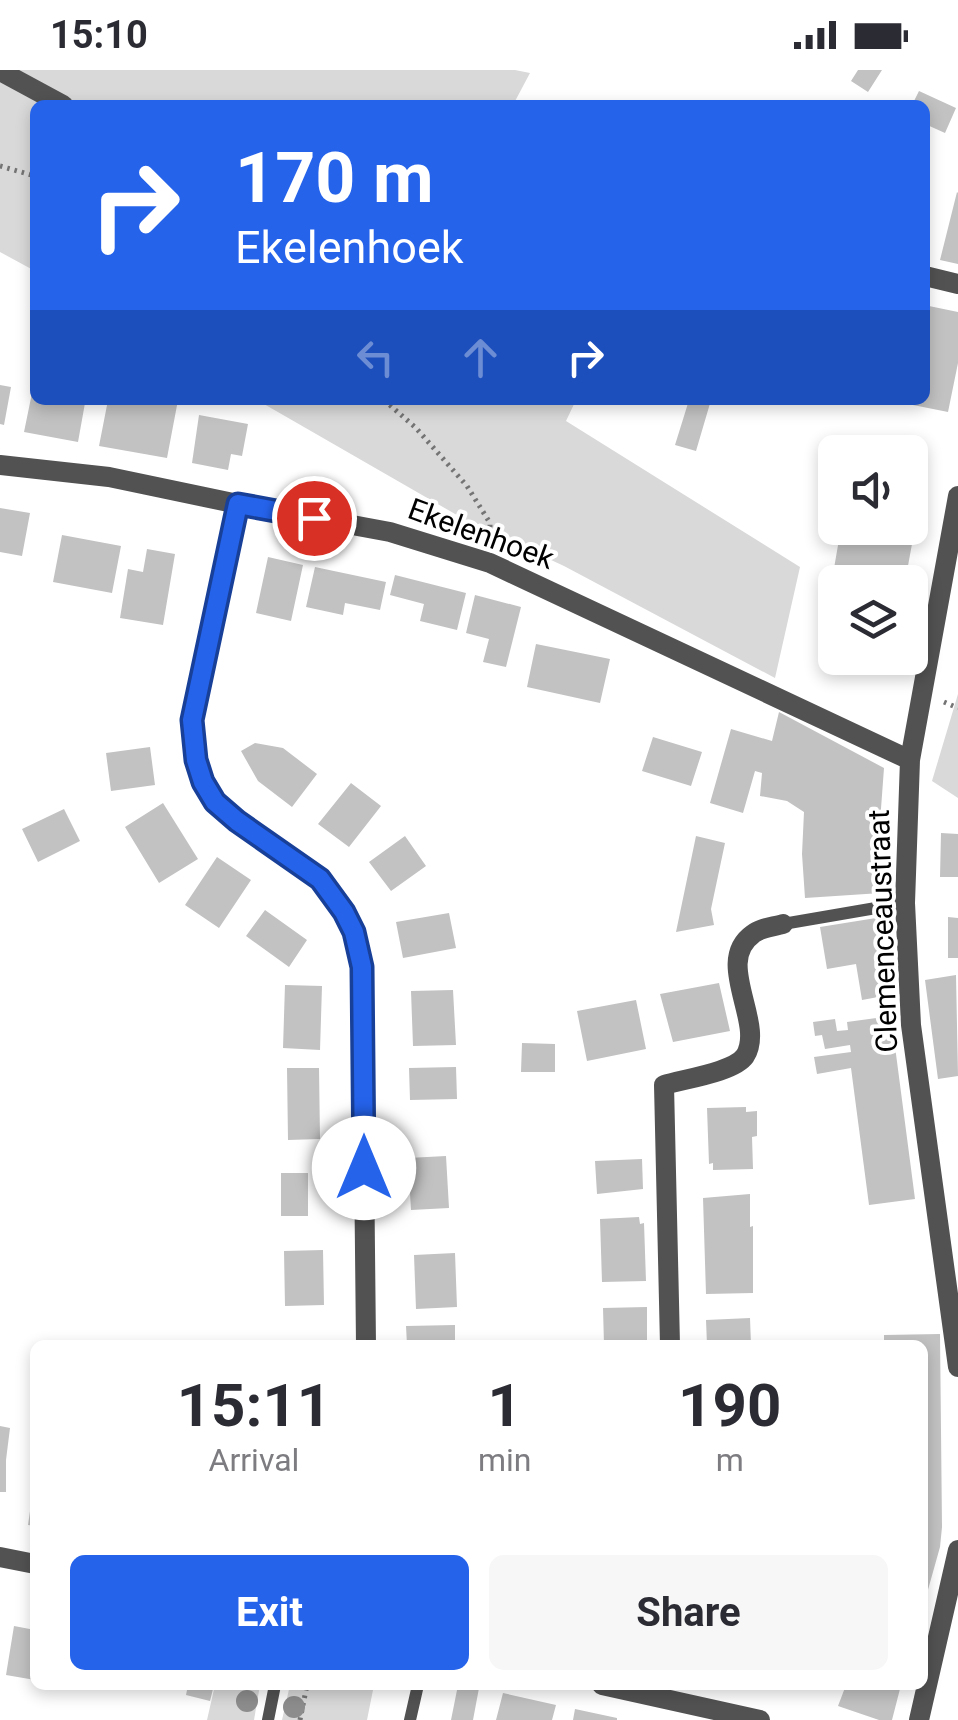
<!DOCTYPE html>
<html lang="en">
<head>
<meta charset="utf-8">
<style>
  body { margin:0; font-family:Roboto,sans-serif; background:#f7f7f7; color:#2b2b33; height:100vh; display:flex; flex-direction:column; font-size:38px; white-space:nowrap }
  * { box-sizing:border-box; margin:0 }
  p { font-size:32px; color:#7c7c81 }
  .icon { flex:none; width:55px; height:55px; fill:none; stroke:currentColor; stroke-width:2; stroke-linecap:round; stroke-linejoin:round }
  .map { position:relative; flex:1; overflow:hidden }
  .sheet { position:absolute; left:30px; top:1270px; width:898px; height:350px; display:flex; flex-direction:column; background:#fff; border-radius:15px; box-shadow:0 5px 15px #0003 }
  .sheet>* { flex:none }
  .hud { position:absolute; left:30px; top:30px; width:900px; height:305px; border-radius:15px; box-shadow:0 5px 15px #0003; background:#2563eb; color:#fff; overflow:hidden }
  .controls { position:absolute; left:818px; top:365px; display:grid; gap:20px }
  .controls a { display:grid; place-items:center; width:110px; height:110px; border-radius:15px; background:#fff; box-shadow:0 5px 15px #0003; font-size:50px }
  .pin { position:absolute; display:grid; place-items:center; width:85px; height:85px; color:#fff; margin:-42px; border:5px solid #fff; border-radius:50%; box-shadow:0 2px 10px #0007 }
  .me { position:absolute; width:110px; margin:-55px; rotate:0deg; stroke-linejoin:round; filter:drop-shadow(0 0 8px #0008) }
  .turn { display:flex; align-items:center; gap:35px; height:210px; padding:0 40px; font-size:45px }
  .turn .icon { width:130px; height:130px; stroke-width:2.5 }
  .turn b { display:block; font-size:70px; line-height:85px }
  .lanes { display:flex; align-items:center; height:95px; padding:0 40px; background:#0003; justify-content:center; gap:50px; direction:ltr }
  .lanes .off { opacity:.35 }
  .eta { display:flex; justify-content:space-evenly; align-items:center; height:170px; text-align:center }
  .eta b { font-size:60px; font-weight:700; line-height:70px }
  .action { display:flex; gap:20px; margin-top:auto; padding:20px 40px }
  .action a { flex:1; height:115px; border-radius:15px; background:#2563eb; color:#fff; font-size:40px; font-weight:700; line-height:115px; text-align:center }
  .action a+a { background:#f7f7f7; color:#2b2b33 }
  .status { display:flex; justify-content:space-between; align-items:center; height:70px; padding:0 50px; background:#fff; direction:ltr }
  .status svg { height:28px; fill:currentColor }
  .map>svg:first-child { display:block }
  .green { fill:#d9d9d9 }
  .building { fill:#c2c2c2 }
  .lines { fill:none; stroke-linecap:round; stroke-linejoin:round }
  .path { stroke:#747474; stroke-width:5; stroke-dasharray:2.5 5; stroke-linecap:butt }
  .lane { stroke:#525252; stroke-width:12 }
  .street { stroke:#525252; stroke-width:20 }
  .tree { fill:#8d8d8d }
  .route-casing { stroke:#184099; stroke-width:25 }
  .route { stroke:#2563eb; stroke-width:18 }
  .labels { text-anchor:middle; stroke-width:8; stroke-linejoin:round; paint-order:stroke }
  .street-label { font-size:30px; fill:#000; stroke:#fff }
</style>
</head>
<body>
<div class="status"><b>15:10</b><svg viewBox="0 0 49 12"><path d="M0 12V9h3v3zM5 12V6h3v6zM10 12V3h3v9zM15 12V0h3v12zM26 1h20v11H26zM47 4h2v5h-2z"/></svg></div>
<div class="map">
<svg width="958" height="1650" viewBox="0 0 958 1650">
  <rect width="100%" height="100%" fill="#fff"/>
  <!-- green -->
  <path class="green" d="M0,0H515L530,3L513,35H35V201L0,182Z
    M257,330H576L566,351L800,497L775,608L564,496L469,452Z
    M958,624V728L932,711Z
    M215,1615H260L254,1650H207Z
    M290,1615H374L367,1650H282Z"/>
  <!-- building -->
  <path class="building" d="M858,0H882L868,22L851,11Z
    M919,21L956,38L945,63L925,54V35H912Z
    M957,122L958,123V194L940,190Z
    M929,236L958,242V293L948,342L898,332L925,330V255Z
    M0,315L11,317L4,355L0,354Z
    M32,323H35V330H70L85,333L78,372L24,362Z
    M108,330H178L167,388L99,376Z
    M689,330H711L696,381L675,375Z
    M199,345L248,354L242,386L231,384L228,400L192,393Z
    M910,385L917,387L913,406L924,409L905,512H840L841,505L833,504L841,458H910Z
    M0,438L30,443L22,486L0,482Z
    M62,465L121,476L112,523L53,512Z
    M147,479L175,484L163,555L120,548L128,499L143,502Z
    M268,487L303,495L291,551L256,543Z
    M315,497L386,512L380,540L345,533L343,545L306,537Z
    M395,505L466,523L457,560L420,551L424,534L390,525Z
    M475,525L521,537L506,597L483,592L489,569L466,563Z
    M536,574L610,589L600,633L527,617Z
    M779,642L884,698L878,779L881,823L805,828L802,784L804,742L787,731L760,726L762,703L755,701L743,743L710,733L731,659L772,671Z
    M653,667L702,682L691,716L642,701Z
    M255,673L283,678L317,704L292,737L258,711L241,681Z
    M150,677L155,715L111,721L106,683Z
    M351,713L381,736L349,777L318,754Z
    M163,733L198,789L159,813L125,757Z
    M64,739L80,771L38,792L22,759Z
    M941,763L958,764V807H940Z
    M405,766L426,796L391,821L369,792Z
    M696,766L725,773L711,839L714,855L676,862Z
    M217,787L251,810L219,858L185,835Z
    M265,840L307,870L289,897L246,866Z
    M449,843L456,878L403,888L396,852Z
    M948,847L958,848V888H948Z
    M876,848L889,925L862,930L856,894L827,899L820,857Z
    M956,905L958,1006L938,1009L925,910Z
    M719,913L730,961L673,972L660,924Z
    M285,915L322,916L320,980L283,978Z
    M453,920L456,975L413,976L411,921Z
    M636,930L646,979L587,991L577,941Z
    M891,946L915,1129L869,1135L851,998L817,1004L814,987L851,982L850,975L825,979L822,965L815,966L813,952L835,949L837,961L848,960L847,952Z
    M522,973L555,974V1002H521Z
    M456,997L457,1029L410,1030L409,998Z
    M287,998H319L320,1069L288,1070Z
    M746,1037V1042L757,1041V1066L752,1067L753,1099L713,1100V1093L709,1094L707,1038Z
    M446,1086L449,1138L411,1140L408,1088Z
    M642,1089L643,1119L597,1124L595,1091Z
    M281,1103H308V1146H281Z
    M750,1124V1157L753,1156V1223L706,1224L703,1128Z
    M639,1147L640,1154L644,1153L646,1211L602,1212L600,1149Z
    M323,1180L324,1235L285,1236L284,1181Z
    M455,1183L457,1237L416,1239L414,1185Z
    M647,1237V1275H604L603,1238Z
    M750,1248L751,1275H707L706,1250Z
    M455,1255V1275H407L406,1256Z
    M940,1264L942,1457L940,1477L924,1534L922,1275H884V1265Z
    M0,1356L10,1358L6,1390V1422H0Z
    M33,1420H35V1456L28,1455Z
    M14,1556L35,1560V1610L6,1605Z
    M188,1615H214L210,1631L186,1625Z
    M458,1615L479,1618L473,1650H451Z
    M846,1615H901L892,1650H879L838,1636Z
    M503,1623L556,1635L552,1650H496Z
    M575,1639L617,1648V1650H573Z"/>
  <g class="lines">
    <!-- path -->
    <path class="path" d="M0,96L35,106
      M384,330L416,358L467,416L490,453V470
      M944,632L958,638
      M300,1650L307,1615"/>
    <!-- lane -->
    <path class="lane" d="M783,854L905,833
      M268,1650L275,1615
      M410,1650L418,1615"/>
    <!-- street -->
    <path class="street" d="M0,1L63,35
      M925,206L958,214
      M0,395L109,407L238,434L390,462L490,493L910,690
      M958,426L910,690L905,833L911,955L958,1297
      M238,434L191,650C193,670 194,692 202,711C211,732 231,747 250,760C272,776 299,790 319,808C343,831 357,866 362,897L366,1275
      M670,1275L664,1015C684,1009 734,1002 745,986C766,953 713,892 753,864C760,858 773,857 783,854
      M0,1487L35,1494
      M602,1615L760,1650
      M919,1650L958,1480"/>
  </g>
  <!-- trees -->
  <g class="tree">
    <circle cx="247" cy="1631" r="11"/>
    <circle cx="294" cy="1637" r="11"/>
  </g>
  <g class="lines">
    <defs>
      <path id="route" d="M314,448L238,434L192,650L196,690L203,712L215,732L237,751L320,809L344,842L354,862L362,897L364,1098"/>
    </defs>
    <!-- route casing -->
    <use href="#route" class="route-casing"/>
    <!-- route -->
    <use href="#route" class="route"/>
  </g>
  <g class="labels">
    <!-- street labels -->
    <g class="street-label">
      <text transform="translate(481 464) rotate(20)" y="10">Ekelenhoek</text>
      <text transform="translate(883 861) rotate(-92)" y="10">Clemenceaustraat</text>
    </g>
  </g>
</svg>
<div class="controls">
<a><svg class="icon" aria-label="sound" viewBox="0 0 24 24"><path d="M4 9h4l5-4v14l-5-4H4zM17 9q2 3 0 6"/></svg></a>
<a><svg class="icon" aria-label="layers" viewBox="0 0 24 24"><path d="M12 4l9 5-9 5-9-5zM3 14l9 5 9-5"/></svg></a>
</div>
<div class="pin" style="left:314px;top:448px;background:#d93025"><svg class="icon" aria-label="arrive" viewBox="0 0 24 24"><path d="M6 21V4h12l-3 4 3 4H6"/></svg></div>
<svg class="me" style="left:364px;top:1098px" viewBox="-20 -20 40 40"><circle r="19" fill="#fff"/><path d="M0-13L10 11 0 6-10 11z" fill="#2563eb"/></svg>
<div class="hud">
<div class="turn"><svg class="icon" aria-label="right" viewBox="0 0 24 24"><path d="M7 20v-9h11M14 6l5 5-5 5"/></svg><div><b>170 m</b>Ekelenhoek</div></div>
<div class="lanes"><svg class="icon off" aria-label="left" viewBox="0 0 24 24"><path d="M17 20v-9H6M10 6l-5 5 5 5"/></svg><svg class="icon off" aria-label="ahead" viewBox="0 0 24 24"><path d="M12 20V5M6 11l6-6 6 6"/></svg><svg class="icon" aria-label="right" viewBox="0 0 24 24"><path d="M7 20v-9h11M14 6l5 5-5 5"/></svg></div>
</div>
<section class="sheet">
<div class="eta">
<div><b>15:11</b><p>Arrival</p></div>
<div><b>1</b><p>min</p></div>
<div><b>190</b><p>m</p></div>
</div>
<div class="action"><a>Exit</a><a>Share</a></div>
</section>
</div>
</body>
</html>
